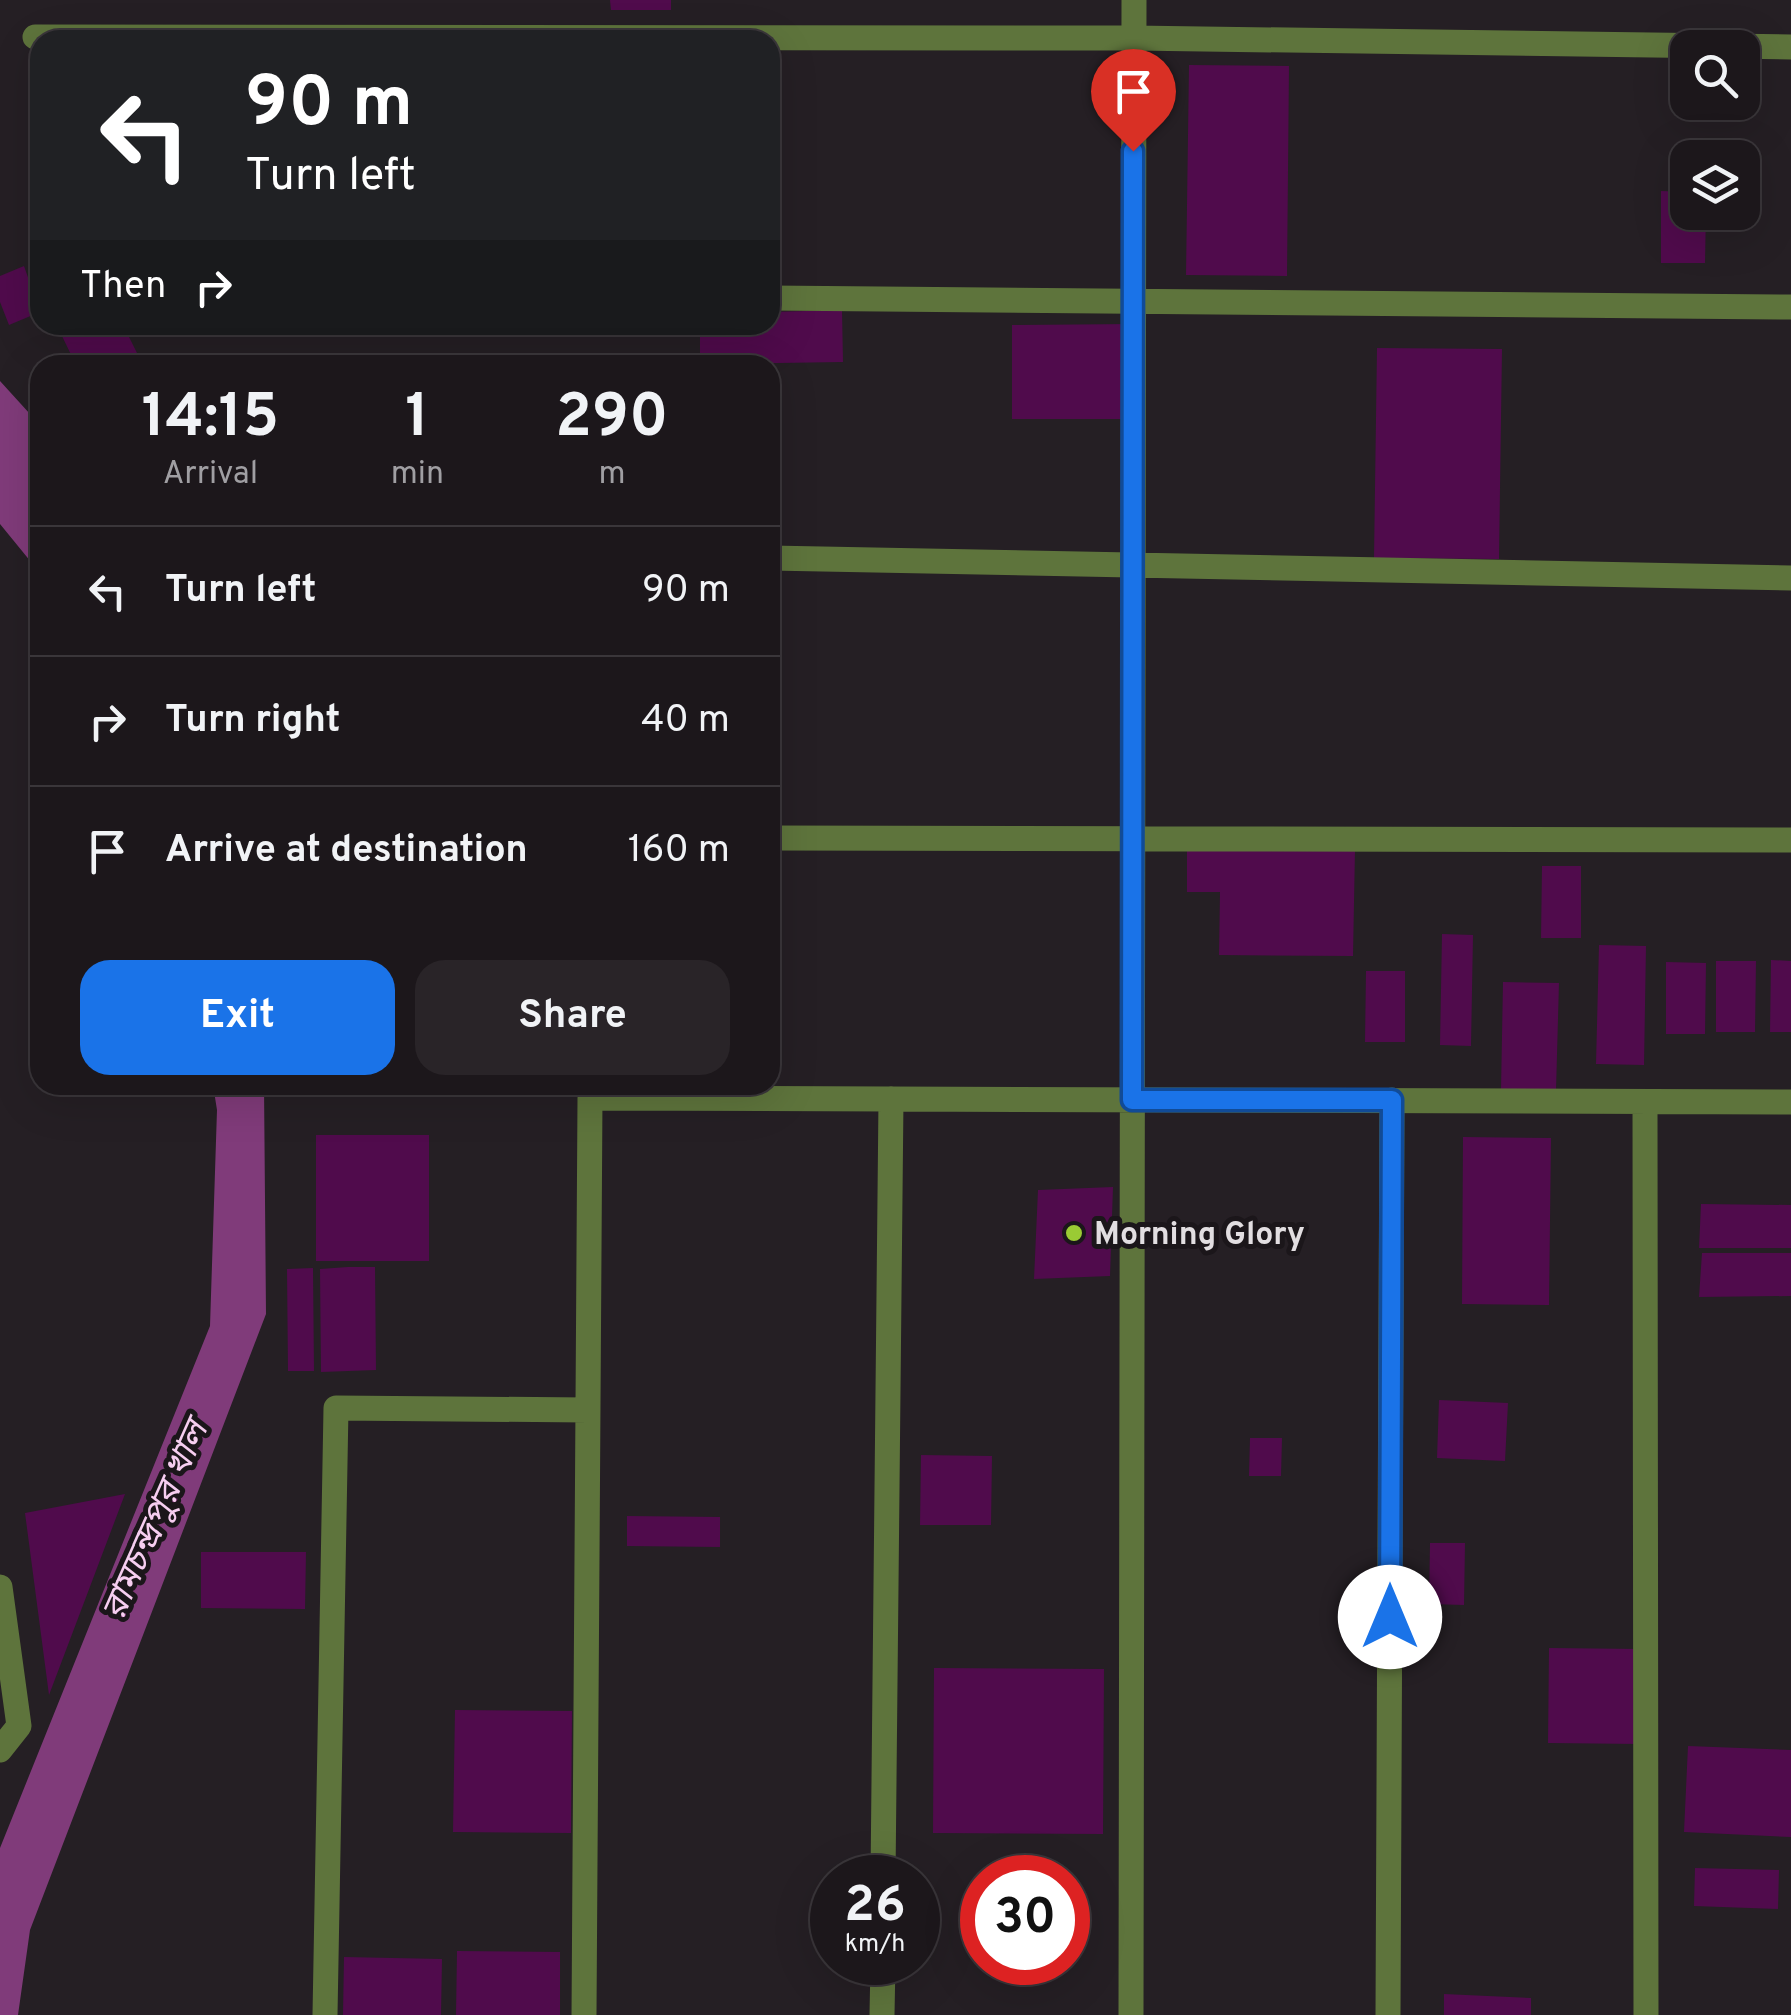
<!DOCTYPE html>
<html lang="en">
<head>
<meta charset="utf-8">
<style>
  body { margin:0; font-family:Overpass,"Noto Sans Bengali",sans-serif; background:#292428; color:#f1f3f6; height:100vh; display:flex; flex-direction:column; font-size:38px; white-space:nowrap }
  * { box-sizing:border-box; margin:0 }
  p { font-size:32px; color:#a09fa3 }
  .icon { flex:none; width:55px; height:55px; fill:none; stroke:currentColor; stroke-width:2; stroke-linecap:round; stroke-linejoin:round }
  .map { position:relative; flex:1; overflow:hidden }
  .panel { position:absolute; left:30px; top:355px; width:750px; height:740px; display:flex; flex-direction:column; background:#1c171b; border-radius:30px; box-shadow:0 10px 40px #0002,0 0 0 2px #3a363a }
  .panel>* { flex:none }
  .top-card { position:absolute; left:30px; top:30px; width:750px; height:305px; border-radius:30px; box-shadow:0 10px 40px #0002,0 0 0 2px #3a363a; background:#202124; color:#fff; overflow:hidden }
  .controls { position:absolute; left:1670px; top:30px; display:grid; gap:20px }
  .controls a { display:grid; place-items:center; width:90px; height:90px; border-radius:20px; background:#1c171b; box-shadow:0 10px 40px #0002,0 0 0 2px #3a363a; font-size:50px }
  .speed { position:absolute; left:810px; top:1855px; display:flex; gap:20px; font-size:50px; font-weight:700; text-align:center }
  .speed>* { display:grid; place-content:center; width:130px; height:130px; border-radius:50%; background:#1c171b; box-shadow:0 10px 40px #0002,0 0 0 2px #3a363a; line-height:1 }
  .speed small { font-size:25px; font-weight:400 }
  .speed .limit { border:15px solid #d22; background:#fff; color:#111 }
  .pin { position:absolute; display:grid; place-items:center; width:85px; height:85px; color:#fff; margin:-102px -42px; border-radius:50% 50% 50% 0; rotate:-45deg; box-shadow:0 0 10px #0007 }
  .pin .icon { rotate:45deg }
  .me { position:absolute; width:110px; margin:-55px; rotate:0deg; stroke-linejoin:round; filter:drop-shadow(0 0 8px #0008) }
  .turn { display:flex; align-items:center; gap:35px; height:210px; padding:0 50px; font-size:45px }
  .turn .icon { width:130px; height:130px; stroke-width:2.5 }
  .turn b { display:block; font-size:70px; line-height:85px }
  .then { display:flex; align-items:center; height:95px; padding:0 50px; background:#0003; gap:20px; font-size:38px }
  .eta { display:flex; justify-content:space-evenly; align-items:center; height:170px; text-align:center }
  .eta b { font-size:60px; font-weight:700; line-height:70px }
  .button { display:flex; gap:20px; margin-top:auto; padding:20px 50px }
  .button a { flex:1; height:115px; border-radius:30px; background:#1a73e8; color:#fff; font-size:40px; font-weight:700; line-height:115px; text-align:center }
  .button a+a { background:#292428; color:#f1f3f6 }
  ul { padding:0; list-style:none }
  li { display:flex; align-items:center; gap:30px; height:130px; padding:0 50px; border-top:2px solid #3a363a }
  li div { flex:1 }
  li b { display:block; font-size:38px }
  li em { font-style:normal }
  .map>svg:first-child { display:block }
  .water { fill:#803b7a }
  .building { fill:#500b4c }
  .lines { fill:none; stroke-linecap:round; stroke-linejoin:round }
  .minor { stroke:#5e743c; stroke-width:25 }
  .route-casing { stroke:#114b97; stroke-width:25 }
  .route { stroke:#1a73e8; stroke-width:18 }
  .poi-dot { fill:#9acb34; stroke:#1b161a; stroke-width:4 }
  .labels { text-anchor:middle; stroke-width:10; stroke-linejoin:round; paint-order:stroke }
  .poi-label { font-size:32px; font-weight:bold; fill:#e2dee1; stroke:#1b161a; text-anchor:start }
  .water-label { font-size:35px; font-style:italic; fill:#f6cef0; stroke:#1b161a }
</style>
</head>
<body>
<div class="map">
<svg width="1791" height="2015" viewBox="0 0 1791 2015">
  <rect width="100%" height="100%" fill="#251f24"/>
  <!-- water -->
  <path class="water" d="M0,381L40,425V573L0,524Z
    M213,1085H264L266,1314L30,1930L18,2015H0V1848L210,1326L217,1110Z"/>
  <!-- building -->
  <path class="building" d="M610,0H671V10H611Z
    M1189,65L1289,66L1287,276L1186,275Z
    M1661,191L1688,192V212H1706L1705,263H1661Z
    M24,266L40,312L9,325L0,302V276Z
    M842,310L843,362L700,364V325H770V312Z
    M1134,324V419H1012V325Z
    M83,325H123L143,365H76L62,336Z
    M1377,348L1502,349L1499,559L1374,558Z
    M1187,848L1355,849L1353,956L1219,955L1220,892H1187Z
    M1542,866H1581V938H1541Z
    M1442,934L1473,935L1471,1046L1440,1045Z
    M1599,945L1646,946L1644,1065L1596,1064Z
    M1771,960L1791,961V1032H1770Z
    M1716,961H1756L1755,1032H1716Z
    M1666,962L1706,963L1705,1034H1666Z
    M1366,971H1405V1042H1365Z
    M1503,982L1559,983L1556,1091L1501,1090Z
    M316,1135H429V1261H316Z
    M1463,1137L1551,1138L1549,1305L1462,1304Z
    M1113,1187L1110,1276L1034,1279L1038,1190Z
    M1701,1204L1791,1205V1248H1699Z
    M1702,1253H1791V1296L1699,1297Z
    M348,1267H375L376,1370L321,1372L320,1269Z
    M313,1268L314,1371H288L287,1269Z
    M1439,1400L1508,1403L1505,1461L1437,1458Z
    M1250,1438H1282L1281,1476H1249Z
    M921,1455L992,1456L991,1525H920Z
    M125,1494L91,1584L49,1695L25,1513Z
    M627,1516L720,1517V1547L627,1546Z
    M1430,1543H1465L1464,1605L1429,1604Z
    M201,1552H306L305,1609L201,1608Z
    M1549,1648L1641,1649L1640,1744L1548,1743Z
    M934,1668L1104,1669L1103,1834L933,1833Z
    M455,1710L572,1711L571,1833L453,1832Z
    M1688,1746L1791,1750V1837L1684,1832Z
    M1695,1868L1779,1870L1778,1909L1694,1906Z
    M457,1951L560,1952V2015H456Z
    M344,1957L442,1959L441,2015H343Z
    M1444,1994L1531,1998V2015H1444Z"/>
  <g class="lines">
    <!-- minor -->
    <path class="minor" d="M35,37L1134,38L1791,47
      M770,298L1791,307
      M770,558L1791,578
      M770,838L1791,840
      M1645,1102L1646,2015
      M0,1587L19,1726L0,1750
      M883,1878L891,1099
      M325,2015L336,1408L588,1410
      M584,2015L590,1098L1791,1102
      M882,2015L883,1962
      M1131,2015L1134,0
      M1388,2015L1392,1100"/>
  </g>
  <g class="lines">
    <defs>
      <path id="route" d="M1133,151L1132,1100H1392L1390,1617"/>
    </defs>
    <!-- route casing -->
    <use href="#route" class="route-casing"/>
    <!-- route -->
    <use href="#route" class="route"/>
  </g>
  <!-- markers -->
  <circle class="poi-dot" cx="1074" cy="1233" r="10"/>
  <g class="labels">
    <!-- poi labels -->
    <g class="poi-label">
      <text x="1094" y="1244">Morning Glory</text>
    </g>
    <!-- water labels -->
    <g class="water-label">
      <text transform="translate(154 1520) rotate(-66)" y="12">রামচন্দ্রপুর খাল</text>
    </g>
  </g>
</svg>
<div class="controls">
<a><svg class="icon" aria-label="search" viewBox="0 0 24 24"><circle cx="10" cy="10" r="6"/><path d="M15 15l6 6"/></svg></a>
<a><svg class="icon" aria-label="layers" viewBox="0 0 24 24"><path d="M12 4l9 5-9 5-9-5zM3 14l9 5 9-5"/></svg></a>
</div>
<div class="speed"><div>26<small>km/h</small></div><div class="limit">30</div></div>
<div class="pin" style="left:1133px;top:151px;background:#d93025"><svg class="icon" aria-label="arrive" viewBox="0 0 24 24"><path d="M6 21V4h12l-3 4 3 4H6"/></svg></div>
<svg class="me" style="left:1390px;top:1617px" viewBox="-20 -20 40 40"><circle r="19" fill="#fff"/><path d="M0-13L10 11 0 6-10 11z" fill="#1a73e8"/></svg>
<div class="top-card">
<div class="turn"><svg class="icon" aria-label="left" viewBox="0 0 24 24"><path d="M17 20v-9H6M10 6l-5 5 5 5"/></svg><div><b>90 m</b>Turn left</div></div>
<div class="then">Then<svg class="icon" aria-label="right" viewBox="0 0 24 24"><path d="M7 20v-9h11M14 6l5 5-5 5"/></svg></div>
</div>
<section class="panel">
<div class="eta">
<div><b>14:15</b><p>Arrival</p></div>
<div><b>1</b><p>min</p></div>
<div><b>290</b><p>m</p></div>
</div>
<ul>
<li><svg class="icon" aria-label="left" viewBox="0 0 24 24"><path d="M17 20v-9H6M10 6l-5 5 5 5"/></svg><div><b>Turn left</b></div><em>90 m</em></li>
<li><svg class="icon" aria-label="right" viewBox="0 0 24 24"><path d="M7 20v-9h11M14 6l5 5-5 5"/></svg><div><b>Turn right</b></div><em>40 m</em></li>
<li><svg class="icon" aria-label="arrive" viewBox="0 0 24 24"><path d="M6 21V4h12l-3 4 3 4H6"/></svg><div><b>Arrive at destination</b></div><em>160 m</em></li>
</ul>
<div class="button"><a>Exit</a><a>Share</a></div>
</section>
</div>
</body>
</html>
